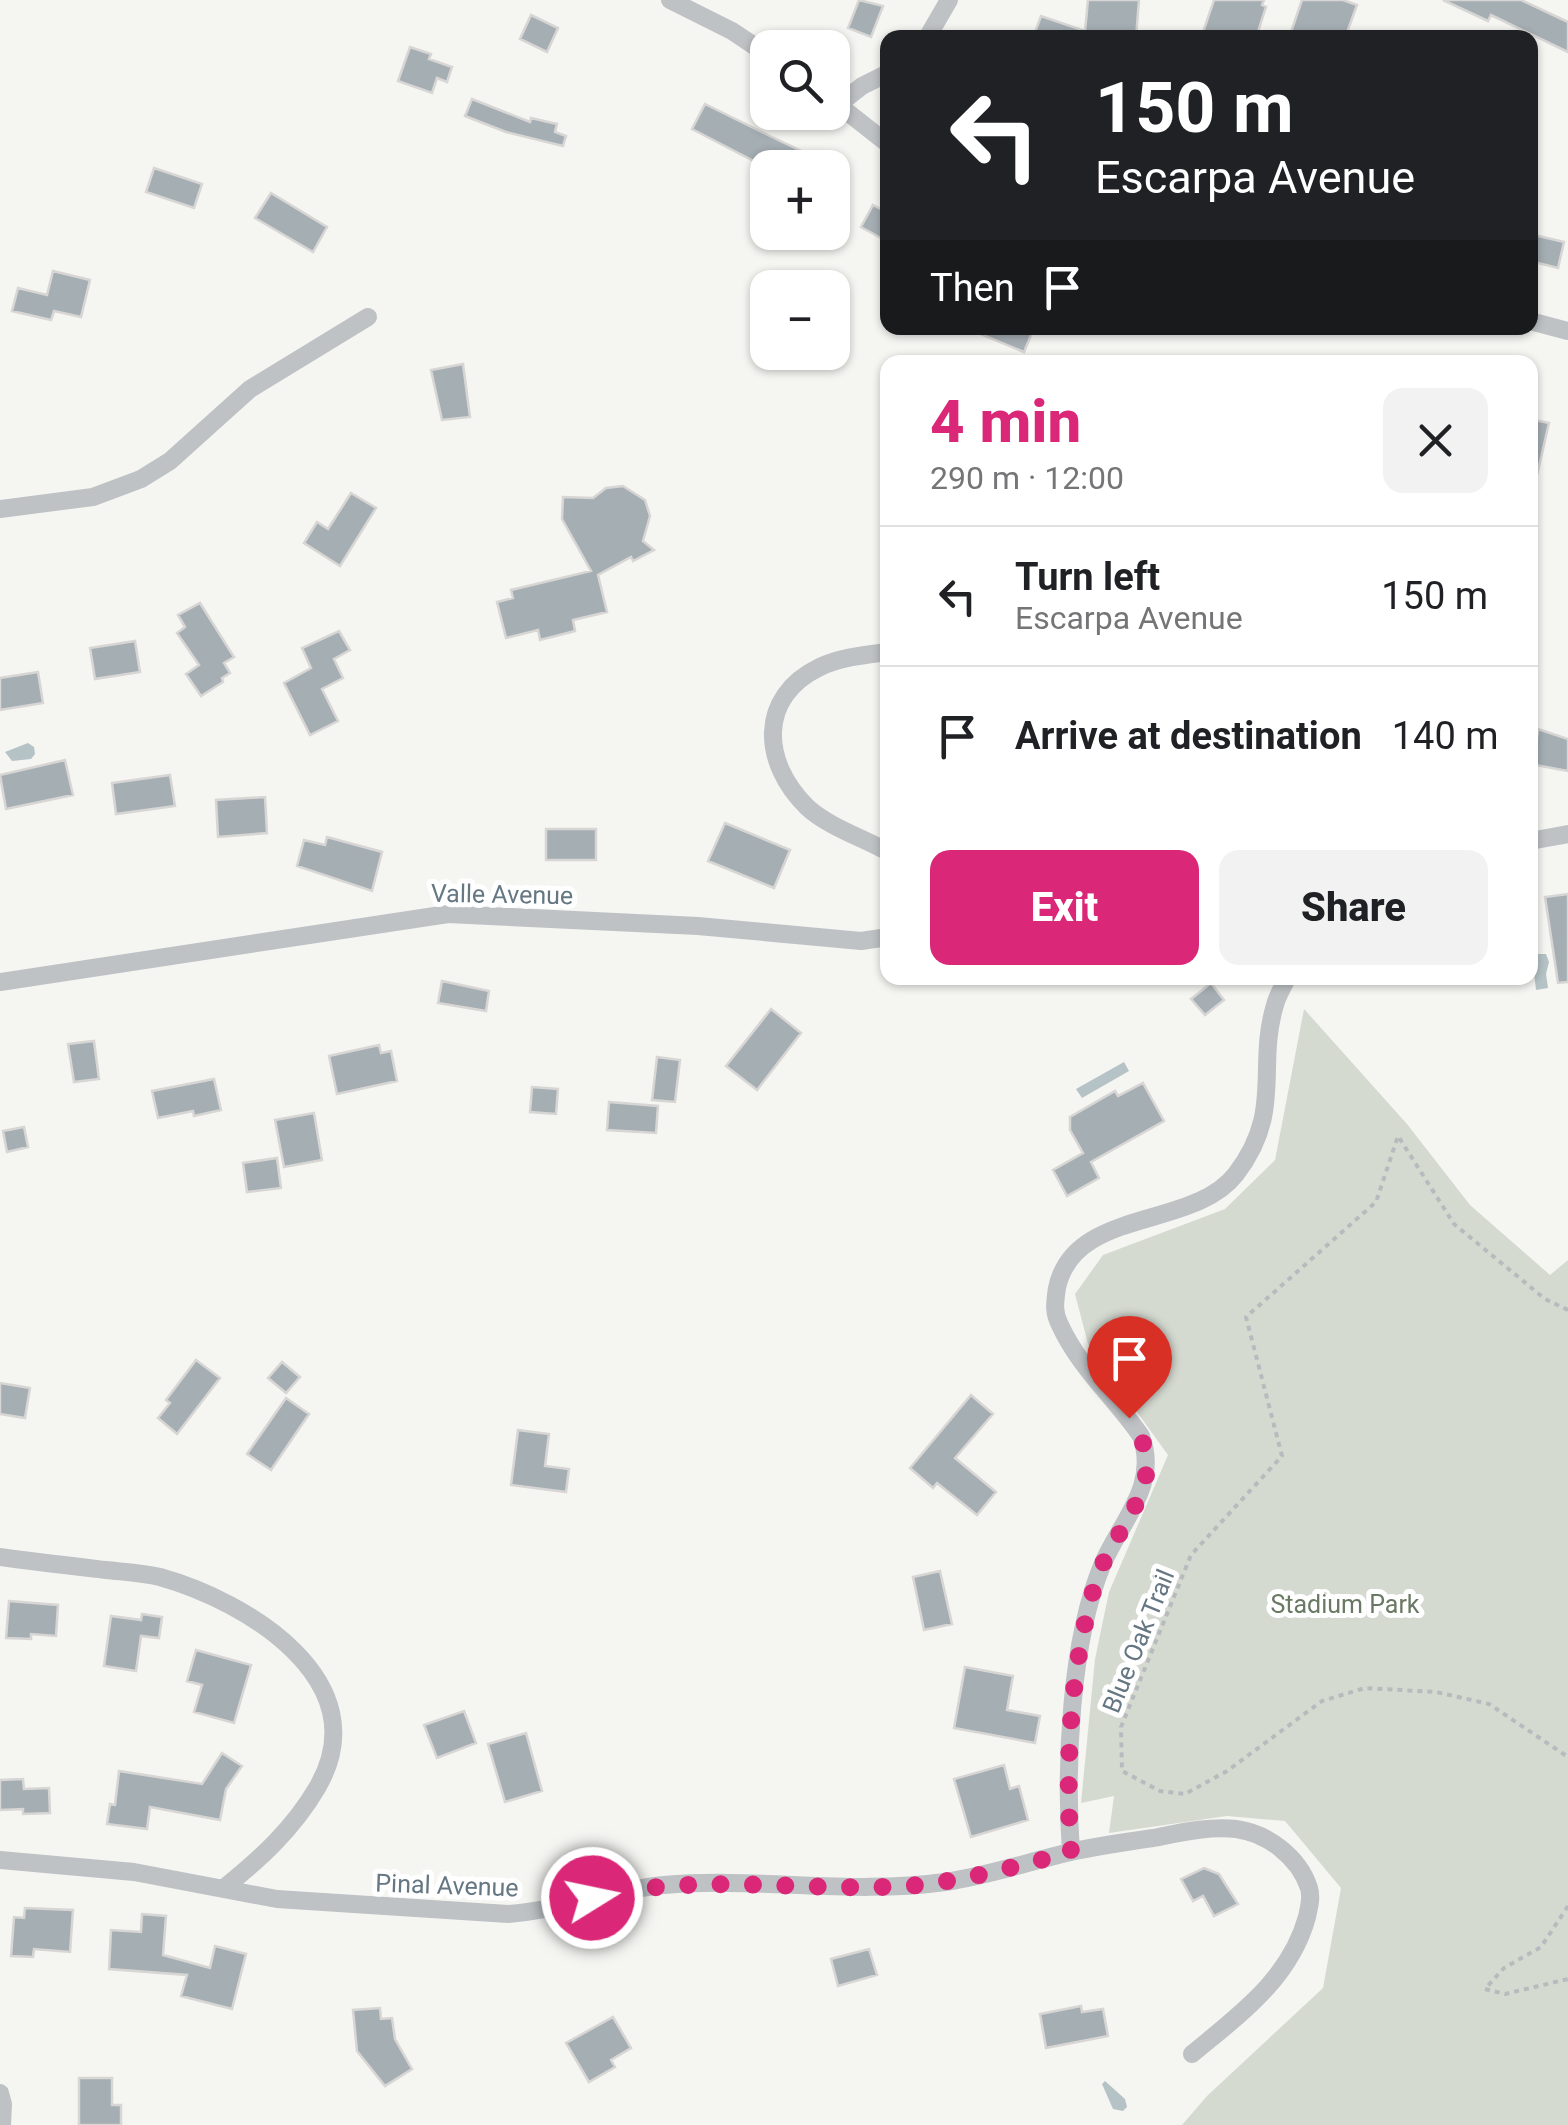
<!DOCTYPE html>
<html lang="en">
<head>
<meta charset="utf-8">
<style>
  body { margin:0; font-family:Roboto,sans-serif; background:#f2f2f2; color:#202124; height:100vh; display:flex; flex-direction:column; font-size:38px; white-space:nowrap }
  * { box-sizing:border-box; margin:0 }
  p { font-size:32px; color:#757577 }
  .icon { flex:none; width:55px; height:55px; fill:none; stroke:currentColor; stroke-width:2; stroke-linecap:round; stroke-linejoin:round }
  .map { position:relative; flex:1; overflow:hidden }
  .details { position:absolute; left:880px; top:355px; width:658px; height:630px; display:flex; flex-direction:column; background:#fff; border-radius:20px; box-shadow:0 2px 8px #0004 }
  .details>* { flex:none }
  .banner { position:absolute; left:880px; top:30px; width:658px; height:305px; border-radius:20px; box-shadow:0 2px 8px #0004; background:#202124; color:#fff; overflow:hidden }
  .tools { position:absolute; left:750px; top:30px; display:grid; gap:20px }
  .tools a { display:grid; place-items:center; width:100px; height:100px; border-radius:20px; background:#fff; box-shadow:0 2px 8px #0004; font-size:50px }
  .pin { position:absolute; display:grid; place-items:center; width:85px; height:85px; color:#fff; margin:-102px -42px; border-radius:50% 50% 50% 0; rotate:-45deg; box-shadow:0 0 10px #0007 }
  .pin .icon { rotate:45deg }
  .me { position:absolute; width:110px; margin:-55px; rotate:80deg; stroke-linejoin:round; filter:drop-shadow(0 0 8px #0008) }
  .turn { display:flex; align-items:center; gap:35px; height:210px; padding:0 50px; font-size:45px }
  .turn .icon { width:130px; height:130px; stroke-width:2.5 }
  .turn b { display:block; font-size:70px; line-height:85px }
  .then { display:flex; align-items:center; height:95px; padding:0 50px; background:#0003; gap:20px; font-size:38px }
  .round { display:grid; place-items:center; flex:none; width:105px; height:105px; border-radius:20px; background:#f2f2f2 }
  .overview { display:flex; align-items:center; justify-content:space-between; height:170px; padding:0 50px }
  h1 { font-size:60px; font-weight:800; line-height:75px; color:#db2777 }
  .primary-button { display:flex; gap:20px; margin-top:auto; padding:20px 50px }
  .primary-button a { flex:1; height:115px; border-radius:20px; background:#db2777; color:#fff; font-size:40px; font-weight:800; line-height:115px; text-align:center }
  .primary-button a+a { background:#f2f2f2; color:#202124 }
  ul { padding:0; list-style:none }
  li { display:flex; align-items:center; gap:30px; height:140px; padding:0 50px; border-top:2px solid #e0e0e0 }
  li div { flex:1 }
  li b { display:block; font-size:38px }
  li em { font-style:normal }
  .map>svg:first-child { display:block }
  .green { fill:#d5dad1 }
  .water { fill:#b5c3c6 }
  .building { fill:#a5aeb3; stroke:#d7d6d4; stroke-width:2.5 }
  .lines { fill:none; stroke-linecap:round; stroke-linejoin:round }
  .path { stroke:#b8bbbd; stroke-width:4; stroke-dasharray:5 5; stroke-linecap:butt }
  .street { stroke:#bec2c5; stroke-width:18 }
  .route { stroke:#db2777; stroke-width:18; stroke-dasharray:0 32.4 }
  .labels { text-anchor:middle; stroke-width:10; stroke-linejoin:round; paint-order:stroke }
  .street-label { font-size:25px; fill:#657782; stroke:#fff }
  .park-label { font-size:25px; fill:#6a7963; stroke:#fff }
</style>
</head>
<body>
<div class="map">
<svg width="1568" height="2125" viewBox="0 0 1568 2125">
  <rect width="100%" height="100%" fill="#f5f5f2"/>
  <!-- green -->
  <path class="green" d="M1304,1009L1407,1124L1470,1205L1550,1275L1568,1260V2125H1182L1207,2096L1323,1988L1341,1888L1285,1821L1227,1816L1109,1833L1114,1796L1081,1803L1095,1659L1109,1592L1168,1455L1088,1344L1075,1294L1103,1255L1225,1209L1275,1160Z"/>
  <!-- water -->
  <path class="water" d="M28,743L34,747L35,754L31,759L12,761L5,752Z
    M1532,954H1546L1549,962L1546,974L1548,988L1536,990Z
    M1124,1062L1129,1071L1082,1098L1076,1089Z
    M1105,2081L1125,2099L1127,2107L1123,2111L1113,2109L1102,2084Z"/>
  <!-- building -->
  <path class="building" d="M859,0L883,6L871,37L848,28Z
    M1088,0H1139L1136,38H1033L1041,16L1085,31Z
    M1214,0H1264L1262,5L1266,7L1256,38H1201Z
    M1302,0H1343L1357,5L1345,38L1321,33L1319,38H1308L1291,32Z
    M1443,0H1521L1568,22V52L1491,15L1488,21Z
    M531,15L558,28L547,52L520,39Z
    M410,47L431,54L429,59L452,67L447,82L437,78L432,93L398,81Z
    M472,99L530,122L531,118L557,124L555,132L566,136L563,146L506,132L465,116Z
    M705,104L772,137L837,168H767L692,129Z
    M154,168L202,184L194,208L146,192Z
    M271,193L327,227L313,252L255,218Z
    M873,205L888,213V242L861,227Z
    M1530,234L1564,242L1558,268L1530,261Z
    M53,271L90,280L81,317L54,311L51,320L12,311L18,288L47,295Z
    M966,328H1034L1024,352Z
    M463,364L470,417L442,420L431,370Z
    M1530,419L1549,423L1537,475L1530,474Z
    M623,486L645,500L650,516L643,541L654,550L633,561L631,557L598,575L607,612L573,620L575,631L540,640L538,630L506,638L497,602L513,598L511,590L591,571L562,519L563,497L593,498L606,488Z
    M351,493L376,508L340,566L304,543L317,522L328,529Z
    M200,603L234,657L224,663L230,673L222,678L223,682L201,696L186,674L199,665L177,633L185,627L178,615Z
    M339,631L350,650L334,659L343,678L322,689L338,721L310,735L284,683L311,668L302,648Z
    M135,641L140,672L95,679L90,648Z
    M38,672L43,703L0,710V678Z
    M1538,729L1568,739V771L1530,764L1533,736L1537,737Z
    M65,760L73,795L6,809L0,775Z
    M170,775L175,806L116,814L112,783Z
    M265,797L267,833L218,837L216,800Z
    M725,823L790,850L774,888L708,861Z
    M546,829H596V860H546Z
    M327,837L382,852L372,891L297,866L304,840L325,845Z
    M1568,894V982L1558,983L1545,897Z
    M442,981L489,991L486,1011L438,1003Z
    M1211,983L1224,1000L1205,1015L1191,999Z
    M771,1009L801,1033L757,1090L726,1066Z
    M94,1041L99,1079L74,1082L68,1044Z
    M379,1045L381,1053L391,1051L397,1081L337,1094L329,1056Z
    M657,1057L680,1060L675,1102L652,1100Z
    M214,1079L221,1110L194,1116L193,1111L158,1118L152,1091Z
    M1143,1083L1164,1121L1091,1162L1099,1178L1067,1196L1053,1170L1083,1153L1070,1130V1117L1115,1091L1118,1096Z
    M532,1087L558,1089L556,1114L530,1112Z
    M609,1102L658,1106L656,1133L607,1130Z
    M314,1113L322,1160L284,1167L275,1120Z
    M24,1127L28,1147L7,1152L3,1131Z
    M277,1158L281,1188L247,1192L243,1163Z
    M196,1360L220,1378L177,1434L158,1418L170,1403L166,1400Z
    M282,1362L300,1377L286,1393L268,1378Z
    M0,1383L30,1388L25,1418L0,1414Z
    M971,1395L993,1414L955,1458L996,1492L977,1515L937,1483L933,1488L910,1468Z
    M286,1398L309,1414L271,1470L247,1454Z
    M518,1430L549,1434L545,1466L569,1469L566,1492L511,1485Z
    M940,1571L952,1624L924,1630L913,1577Z
    M9,1601L58,1605L56,1636L31,1634V1639L6,1638Z
    M142,1614L162,1617L159,1638L141,1636L136,1671L104,1666L111,1616L141,1620Z
    M196,1650L251,1665L234,1723L194,1712L202,1685L187,1681Z
    M965,1667L1013,1676L1007,1710L1040,1716L1035,1743L954,1728Z
    M464,1711L476,1743L437,1758L424,1725Z
    M526,1733L542,1791L505,1802L488,1744Z
    M222,1753L242,1766L226,1789L220,1820L150,1807L147,1829L107,1824L110,1804L115,1805L119,1771L202,1784Z
    M1004,1765L1010,1789L1019,1786L1028,1820L971,1837L954,1779Z
    M23,1779L24,1789L49,1788L50,1813L23,1814V1809L0,1810V1780Z
    M1204,1868L1219,1874L1238,1904L1214,1916L1203,1896L1193,1901L1181,1879Z
    M25,1908L73,1910L70,1952L34,1949L33,1957L11,1956L14,1917L24,1918Z
    M142,1914L166,1916L163,1955L210,1968L215,1946L246,1954L232,2009L181,1996L187,1975L109,1969L111,1930L141,1932Z
    M869,1949L877,1975L838,1986L831,1959Z
    M1081,2006L1082,2012L1103,2009L1108,2036L1046,2048L1040,2014Z
    M380,2008L381,2019L392,2018L395,2039L412,2069L385,2086L357,2051L353,2010Z
    M613,2017L631,2048L611,2060L615,2067L589,2082L566,2043Z
    M79,2078H112V2105H121V2125H79Z"/>
  <g class="lines">
    <!-- path -->
    <path class="path" d="M1568,1310L1545,1299L1454,1224L1398,1136L1376,1202L1246,1317L1282,1456L1191,1555L1121,1727L1122,1771L1160,1791L1185,1794L1227,1771L1322,1701L1365,1688L1436,1692L1489,1704L1568,1757
      M1568,1906L1541,1947L1504,1968L1485,1989L1505,1994L1568,1979"/>
    <!-- street -->
    <path class="street" d="M670,0L732,31L768,55
      M927,38L949,0
      M832,100L888,144
      M839,104L862,86L888,73
      M1530,321L1568,331
      M0,509L93,497L141,479L170,461L250,389L368,317
      M888,652C865,655 841,657 820,667C757,697 762,763 807,807C827,826 863,838 888,852
      M1530,841L1568,834
      M0,982L448,914L698,926L861,941L888,937
      M0,1557C35,1562 71,1566 106,1570C124,1572 143,1573 160,1577C246,1601 380,1681 317,1788C293,1829 260,1859 224,1888
      M1071,1852C1065,1768 1070,1641 1103,1563C1122,1520 1159,1485 1141,1436C1115,1398 1079,1367 1060,1325C1053,1312 1055,1302 1057,1288C1074,1207 1193,1230 1236,1174C1284,1111 1256,1068 1275,1005C1277,996 1283,987 1287,978
      M0,1860L134,1872L277,1899L508,1914C561,1910 611,1890 664,1885C757,1877 852,1895 945,1882C987,1876 1028,1862 1070,1852C1098,1846 1125,1842 1153,1838C1179,1833 1208,1826 1236,1829C1267,1833 1299,1857 1309,1888C1312,1898 1309,1907 1307,1917C1290,1979 1239,2015 1192,2054
      M0,2093L3,2104L2,2125"/>
  </g>
  <g class="lines">
    <!-- route -->
    <path class="route" d="M592,1898C695,1872 801,1892 906,1886C962,1882 1017,1866 1071,1852C1065,1762 1070,1665 1097,1578C1109,1543 1141,1508 1146,1475C1149,1451 1142,1437 1129,1418"/>
  </g>
  <g class="labels">
    <!-- street labels -->
    <g class="street-label">
      <text transform="translate(502 894) rotate(1)" y="9">Valle Avenue</text>
      <text transform="translate(1138 1641) rotate(-68)" y="9">Blue Oak Trail</text>
      <text transform="translate(447 1885) rotate(2)" y="9">Pinal Avenue</text>
    </g>
    <!-- park labels -->
    <g class="park-label">
      <text x="1345" y="1613">Stadium Park</text>
    </g>
  </g>
</svg>
<div class="tools">
<a><svg class="icon" aria-label="search" viewBox="0 0 24 24"><circle cx="10" cy="10" r="6"/><path d="M15 15l6 6"/></svg></a>
<a>+</a>
<a>−</a>
</div>
<div class="pin" style="left:1129px;top:1418px;background:#d93025"><svg class="icon" aria-label="arrive" viewBox="0 0 24 24"><path d="M6 21V4h12l-3 4 3 4H6"/></svg></div>
<svg class="me" style="left:592px;top:1898px" viewBox="-20 -20 40 40"><circle r="17" fill="#db2777" stroke="#fff" stroke-width="3"/><path d="M0-11L8 9 0 5-8 9z" fill="#fff"/></svg>
<div class="banner">
<div class="turn"><svg class="icon" aria-label="left" viewBox="0 0 24 24"><path d="M17 20v-9H6M10 6l-5 5 5 5"/></svg><div><b>150 m</b>Escarpa Avenue</div></div>
<div class="then">Then<svg class="icon" aria-label="arrive" viewBox="0 0 24 24"><path d="M6 21V4h12l-3 4 3 4H6"/></svg></div>
</div>
<section class="details">
<div class="overview"><div><h1>4 min</h1><p>290 m · 12:00</p></div><a class="round"><svg class="icon" aria-label="close" viewBox="0 0 24 24"><path d="M6 6l12 12M18 6L6 18"/></svg></a></div>
<ul>
<li><svg class="icon" aria-label="left" viewBox="0 0 24 24"><path d="M17 20v-9H6M10 6l-5 5 5 5"/></svg><div><b>Turn left</b><p>Escarpa Avenue</p></div><em>150 m</em></li>
<li><svg class="icon" aria-label="arrive" viewBox="0 0 24 24"><path d="M6 21V4h12l-3 4 3 4H6"/></svg><div><b>Arrive at destination</b></div><em>140 m</em></li>
</ul>
<div class="primary-button"><a>Exit</a><a>Share</a></div>
</section>
</div>
</body>
</html>
